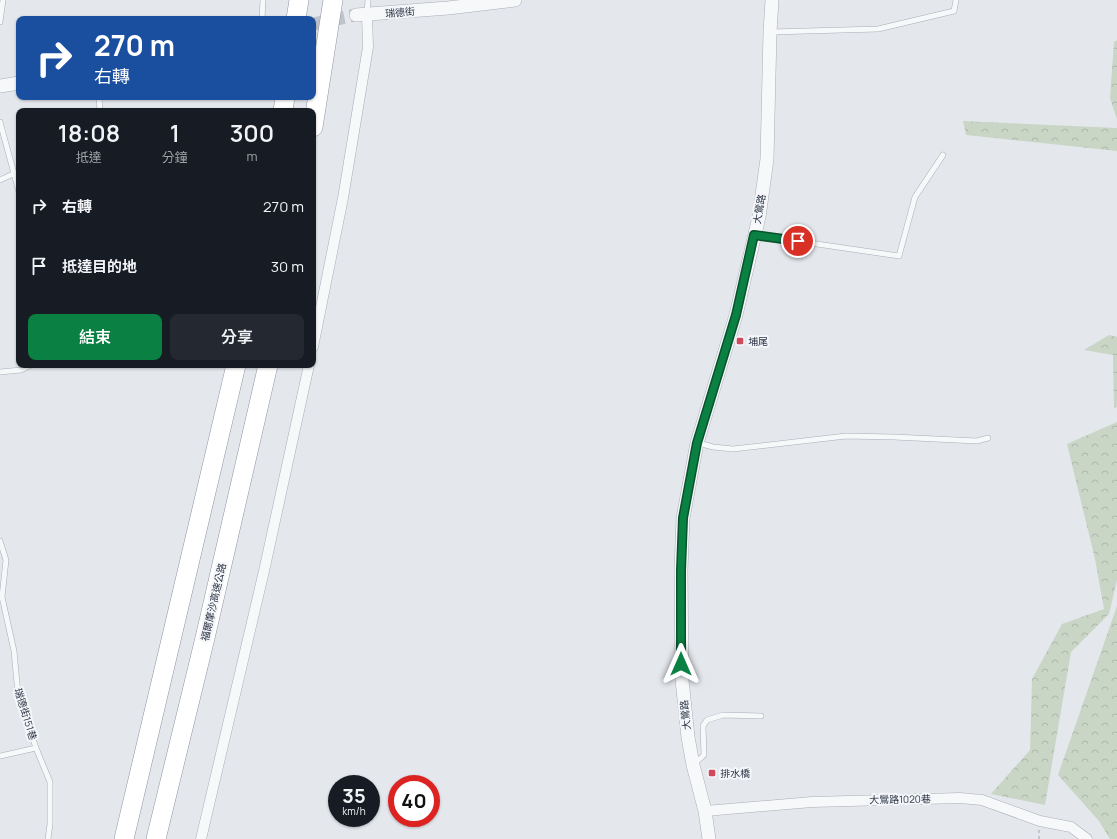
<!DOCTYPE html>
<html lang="zh-TW">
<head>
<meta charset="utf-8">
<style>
  body { margin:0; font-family:Manrope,"Noto Sans TC",sans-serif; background:#242831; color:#f1f3f6; height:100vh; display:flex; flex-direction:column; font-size:15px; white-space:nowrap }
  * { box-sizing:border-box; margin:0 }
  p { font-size:13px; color:#9ea1a6 }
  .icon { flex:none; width:22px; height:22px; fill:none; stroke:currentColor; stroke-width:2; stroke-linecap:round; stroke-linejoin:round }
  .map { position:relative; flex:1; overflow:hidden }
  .drawer { position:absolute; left:16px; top:108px; width:300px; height:260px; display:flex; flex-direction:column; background:#171b24; border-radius:8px; box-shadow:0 1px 3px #0004 }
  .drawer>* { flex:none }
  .hud { position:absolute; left:16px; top:16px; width:300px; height:84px; border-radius:8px; box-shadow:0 1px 3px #0004; background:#1a4fa0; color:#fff; overflow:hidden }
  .speed { position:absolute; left:328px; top:775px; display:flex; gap:8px; font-size:20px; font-weight:700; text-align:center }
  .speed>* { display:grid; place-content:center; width:52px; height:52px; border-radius:50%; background:#171b24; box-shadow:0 1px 3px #0004; line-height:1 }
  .speed small { font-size:10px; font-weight:400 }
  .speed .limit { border:6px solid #d22; background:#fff; color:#111 }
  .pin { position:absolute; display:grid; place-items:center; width:34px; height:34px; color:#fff; margin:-17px; border:2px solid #fff; border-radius:50%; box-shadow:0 1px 4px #0007 }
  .me { position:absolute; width:44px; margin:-22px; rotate:0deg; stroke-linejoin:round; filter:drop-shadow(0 0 3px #0008) }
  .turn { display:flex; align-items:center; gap:14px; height:84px; padding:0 12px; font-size:18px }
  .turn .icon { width:52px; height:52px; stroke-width:2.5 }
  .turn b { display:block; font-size:28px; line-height:34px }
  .eta { display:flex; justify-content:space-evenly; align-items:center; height:68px; text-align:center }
  .eta b { font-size:24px; font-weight:600; line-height:28px }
  .action { display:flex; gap:8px; margin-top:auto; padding:8px 12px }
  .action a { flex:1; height:46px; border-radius:8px; background:#0b8043; color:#fff; font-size:16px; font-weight:600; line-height:46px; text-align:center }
  .action a+a { background:#242831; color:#f1f3f6 }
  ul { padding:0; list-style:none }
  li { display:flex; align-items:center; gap:12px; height:60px; padding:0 12px }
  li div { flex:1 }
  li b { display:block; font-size:15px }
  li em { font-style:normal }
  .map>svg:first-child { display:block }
  .forest { fill:url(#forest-crowns) }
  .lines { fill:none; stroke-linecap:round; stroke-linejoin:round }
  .tertiary-tunnel { stroke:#bfc3cb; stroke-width:13; stroke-dasharray:13 6; stroke-linecap:butt }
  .service-casing { stroke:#a9aeb7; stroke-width:6 }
  .minor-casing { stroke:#a9aeb7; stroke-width:11 }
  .tertiary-casing { stroke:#a9aeb7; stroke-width:14 }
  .motorway-casing { stroke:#8b94a3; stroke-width:20 }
  .path { stroke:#c2c5cb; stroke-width:2; stroke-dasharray:3 3; stroke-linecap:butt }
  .service { stroke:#f7f8fa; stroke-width:5 }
  .minor { stroke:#f7f8fa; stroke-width:10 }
  .tertiary { stroke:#f7f8fa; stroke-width:13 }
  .motorway { stroke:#fff; stroke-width:19 }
  .route-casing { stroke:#07532c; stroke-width:10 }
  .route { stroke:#0b8043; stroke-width:7 }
  .poi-dot { fill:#d1495b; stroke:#f4f6f9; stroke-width:1.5 }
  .labels { text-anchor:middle; stroke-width:4; stroke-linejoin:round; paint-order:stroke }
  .street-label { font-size:10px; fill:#2b3445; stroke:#f4f6f9 }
  .poi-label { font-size:10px; fill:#2b3445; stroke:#f4f6f9; text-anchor:start }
</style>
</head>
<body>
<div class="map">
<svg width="1117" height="839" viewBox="0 0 1117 839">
  <defs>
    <pattern id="forest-crowns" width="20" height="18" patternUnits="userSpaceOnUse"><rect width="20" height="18" fill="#c9d6c5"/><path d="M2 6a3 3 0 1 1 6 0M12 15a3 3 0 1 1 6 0" fill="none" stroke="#adb8ab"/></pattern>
  </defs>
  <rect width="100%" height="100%" fill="#e4e7ec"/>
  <!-- forest -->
  <path class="forest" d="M1117,40V119L1110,98L1114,42Z
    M963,121L1117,128V151L966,135Z
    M1109,335L1117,337V407L1114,408L1113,355L1084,350Z
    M1117,422V580L1109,614L1071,652L1045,805L991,794L1030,750L1032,679L1062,624L1104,609L1095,559L1067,444Z
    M1117,606V839H1110L1099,821L1058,775Z"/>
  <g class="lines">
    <!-- tertiary-tunnel -->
    <path class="tertiary-tunnel" d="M313,24L356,15"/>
    <defs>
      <path id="service" d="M367,13L368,0
        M262,19L263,0
        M0,22L3,0
        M771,32L878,29L954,11L956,0
        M99,97L100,111
        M0,122L19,192
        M0,180L13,174
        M755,235L899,256L915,197L943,155
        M0,372L21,370L31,365
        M698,443L713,447L733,449L846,436L894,437L977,441L988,438
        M0,541L6,560L2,597L14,651L18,694L36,748L50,782V824L48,839
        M0,756L36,748
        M694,764L704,755L703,726L707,720L723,715L761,716"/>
      <path id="minor" d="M313,347L343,198L368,47L367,14
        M705,811L812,802L960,798L982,800L1040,821L1071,827L1087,839
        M201,839L264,571L309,365"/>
      <path id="tertiary" d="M356,15L448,8L515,0
        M0,86L19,83
        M709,839L705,811L693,765L688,737L682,680L681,570L683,518L697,443L736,315L759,217L767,159L770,32L772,0"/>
      <path id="motorway" d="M296,19L299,0
        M283,111L285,97
        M313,127L333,0
        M124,839L236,365
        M156,839L205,638L268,365"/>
    </defs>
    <!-- service casing -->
    <use href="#service" class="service-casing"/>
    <!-- minor casing -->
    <use href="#minor" class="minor-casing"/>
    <!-- tertiary casing -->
    <use href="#tertiary" class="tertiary-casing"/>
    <!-- motorway casing -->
    <use href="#motorway" class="motorway-casing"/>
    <!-- path -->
    <path class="path" d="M1039,839V830"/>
    <!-- service -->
    <use href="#service" class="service"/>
    <!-- minor -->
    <use href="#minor" class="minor"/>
    <!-- tertiary -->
    <use href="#tertiary" class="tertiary"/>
    <!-- motorway -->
    <use href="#motorway" class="motorway"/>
  </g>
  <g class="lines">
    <defs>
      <path id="route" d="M681,664V570L683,518L697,443L736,315L754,235L798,241"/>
    </defs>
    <!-- route casing -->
    <use href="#route" class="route-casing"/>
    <!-- route -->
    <use href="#route" class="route"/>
  </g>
  <!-- markers -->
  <g class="poi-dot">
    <rect x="736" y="337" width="8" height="8" rx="2"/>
    <rect x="708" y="769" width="8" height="8" rx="2"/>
  </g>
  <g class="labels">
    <!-- street labels -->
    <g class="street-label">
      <text transform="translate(400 12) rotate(-5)" y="4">瑞德街</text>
      <text transform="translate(759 209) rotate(-80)" y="4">大鶯路</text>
      <text transform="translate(213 602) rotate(-77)" y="4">福爾摩沙高速公路</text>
      <text transform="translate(26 714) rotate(73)" y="4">瑞德街151巷</text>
      <text transform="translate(685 715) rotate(-96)" y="4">大鶯路</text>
      <text transform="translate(900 799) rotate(-1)" y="4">大鶯路1020巷</text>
    </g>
    <!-- poi labels -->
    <g class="poi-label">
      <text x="748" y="345">埔尾</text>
      <text x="720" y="777">排水橋</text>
    </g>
  </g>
</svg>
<div class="speed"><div>35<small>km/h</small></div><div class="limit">40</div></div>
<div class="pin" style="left:798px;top:241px;background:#d93025"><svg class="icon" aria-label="arrive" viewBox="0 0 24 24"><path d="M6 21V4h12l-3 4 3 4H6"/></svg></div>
<svg class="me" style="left:681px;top:664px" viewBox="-20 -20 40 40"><path d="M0-17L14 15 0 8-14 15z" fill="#0b8043" stroke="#fff" stroke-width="4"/></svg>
<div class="hud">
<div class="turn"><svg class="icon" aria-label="right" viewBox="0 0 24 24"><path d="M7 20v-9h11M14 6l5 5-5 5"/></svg><div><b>270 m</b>右轉</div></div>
</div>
<section class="drawer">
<div class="eta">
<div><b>18:08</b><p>抵達</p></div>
<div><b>1</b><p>分鐘</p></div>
<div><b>300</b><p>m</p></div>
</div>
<ul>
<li><svg class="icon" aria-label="right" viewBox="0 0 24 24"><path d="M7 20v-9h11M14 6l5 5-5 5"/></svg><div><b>右轉</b></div><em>270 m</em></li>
<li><svg class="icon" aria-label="arrive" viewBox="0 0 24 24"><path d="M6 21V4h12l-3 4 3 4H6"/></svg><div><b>抵達目的地</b></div><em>30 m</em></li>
</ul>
<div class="action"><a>結束</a><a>分享</a></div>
</section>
</div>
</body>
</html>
